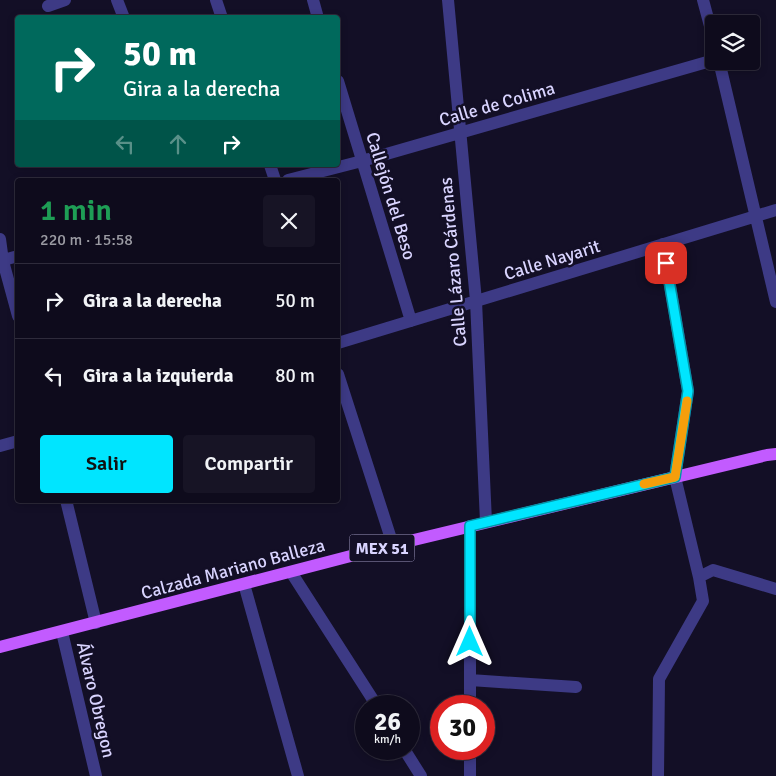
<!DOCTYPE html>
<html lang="es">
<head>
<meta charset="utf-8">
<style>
  body { margin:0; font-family:Signika,sans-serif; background:#171425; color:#f1f3f6; height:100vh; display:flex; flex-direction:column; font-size:19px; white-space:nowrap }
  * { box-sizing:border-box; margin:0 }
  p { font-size:16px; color:#9b9ba3 }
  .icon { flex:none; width:28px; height:28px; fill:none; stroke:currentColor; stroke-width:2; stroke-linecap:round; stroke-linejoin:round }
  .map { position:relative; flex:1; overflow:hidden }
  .panel { position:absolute; left:15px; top:178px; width:325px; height:325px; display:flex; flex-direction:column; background:#0e0b1c; border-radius:5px; box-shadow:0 2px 8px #0003,0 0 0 1px #2e2b3b }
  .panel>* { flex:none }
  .guide { position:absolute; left:15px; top:15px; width:325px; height:152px; border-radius:5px; box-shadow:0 2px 8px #0003,0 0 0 1px #2e2b3b; background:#00695c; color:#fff; overflow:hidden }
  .controls { position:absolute; left:705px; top:15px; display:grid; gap:10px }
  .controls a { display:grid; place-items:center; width:55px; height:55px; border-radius:5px; background:#0e0b1c; box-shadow:0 2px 8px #0003,0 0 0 1px #2e2b3b; font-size:25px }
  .speed { position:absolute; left:355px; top:695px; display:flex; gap:10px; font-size:25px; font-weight:700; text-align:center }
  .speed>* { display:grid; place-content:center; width:65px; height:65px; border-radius:50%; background:#0e0b1c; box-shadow:0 2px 8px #0003,0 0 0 1px #2e2b3b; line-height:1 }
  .speed small { font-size:12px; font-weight:400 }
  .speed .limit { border:8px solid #d22; background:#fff; color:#111 }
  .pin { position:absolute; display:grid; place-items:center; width:42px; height:42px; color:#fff; margin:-21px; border-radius:10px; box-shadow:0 2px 8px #0006 }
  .me { position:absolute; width:55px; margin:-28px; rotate:0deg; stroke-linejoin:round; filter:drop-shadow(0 0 4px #0008) }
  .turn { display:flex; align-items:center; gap:18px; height:105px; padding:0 25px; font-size:22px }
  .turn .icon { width:65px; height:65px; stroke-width:2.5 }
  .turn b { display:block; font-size:35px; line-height:42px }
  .lanes { display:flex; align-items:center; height:48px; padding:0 25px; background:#0003; justify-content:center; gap:25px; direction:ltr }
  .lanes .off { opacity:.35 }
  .round { display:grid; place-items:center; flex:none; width:52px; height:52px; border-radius:5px; background:#171425 }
  .head { display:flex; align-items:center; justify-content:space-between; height:85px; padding:0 25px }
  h1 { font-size:30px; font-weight:600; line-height:38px; color:#1e9e55 }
  .primary-button { display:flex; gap:10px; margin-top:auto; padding:10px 25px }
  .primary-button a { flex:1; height:58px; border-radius:5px; background:#00e5ff; color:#111; font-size:20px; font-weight:600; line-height:58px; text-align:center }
  .primary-button a+a { background:#171425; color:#f1f3f6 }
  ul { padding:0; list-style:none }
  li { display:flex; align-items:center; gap:15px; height:75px; padding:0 25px; border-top:1px solid #2e2b3b }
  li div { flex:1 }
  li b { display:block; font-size:19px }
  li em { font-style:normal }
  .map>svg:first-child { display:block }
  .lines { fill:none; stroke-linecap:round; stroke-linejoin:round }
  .minor { stroke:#3d3a85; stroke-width:12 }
  .major { stroke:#c25bff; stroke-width:12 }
  .route-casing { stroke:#0095a6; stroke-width:12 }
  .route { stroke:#00e5ff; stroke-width:9 }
  .slow { stroke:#f59e0b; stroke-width:9 }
  .labels { text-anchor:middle; stroke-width:5; stroke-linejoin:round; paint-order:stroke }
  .shield { fill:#130f26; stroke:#9e99be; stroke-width:1 }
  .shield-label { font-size:16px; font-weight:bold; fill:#d9d4ff }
  .street-label { font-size:18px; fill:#d9d4ff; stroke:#130f26 }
</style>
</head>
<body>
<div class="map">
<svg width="776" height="776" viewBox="0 0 776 776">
  <rect width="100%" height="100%" fill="#130f26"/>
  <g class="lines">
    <!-- minor -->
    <path class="minor" d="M117,0L124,18
      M216,0L222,18
      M313,0L318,18
      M448,0L476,301L486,522
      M703,0L714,41
      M48,6L65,0
      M719,61L776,302
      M338,81L411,321
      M270,165L275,180
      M288,180L362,161L714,60
      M0,239L3,261L18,316
      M0,261L18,256
      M338,343L776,210
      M338,374L393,545
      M0,446L18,441
      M66,500L96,623
      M470,526V706
      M291,572L377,706
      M699,577L713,570L776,589
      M244,584L298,776
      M62,632L96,776
      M470,680L576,687
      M404,749L421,776
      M470,776V749
      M658,776L659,679L703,601L699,577L675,477L688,391L663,244"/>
    <!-- major -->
    <path class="major" d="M0,647L393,545L767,455L776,454"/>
  </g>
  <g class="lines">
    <defs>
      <path id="route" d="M470,642V526L675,477L688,391L666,263"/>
    </defs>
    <!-- route casing -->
    <use href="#route" class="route-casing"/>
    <!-- route -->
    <use href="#route" class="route"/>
    <!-- slow -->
    <path class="slow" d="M644,484L675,477L687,401"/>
  </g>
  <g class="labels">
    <!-- shield labels -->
    <rect class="shield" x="349.5" y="534.5" width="65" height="27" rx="4"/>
    <g class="shield-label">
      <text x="382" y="554">MEX 51</text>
    </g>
    <!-- street labels -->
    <g class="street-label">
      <text transform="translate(497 104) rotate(-16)" y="6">Calle de Colima</text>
      <text transform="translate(391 196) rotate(73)" y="6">Callejón del Beso</text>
      <text transform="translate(552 260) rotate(-17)" y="6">Calle Nayarit</text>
      <text transform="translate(453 262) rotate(-95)" y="6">Calle Lázaro Cárdenas</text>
      <text transform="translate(233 569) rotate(-15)" y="6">Calzada Mariano Balleza</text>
      <text transform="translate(96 700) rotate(77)" y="6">Álvaro Obregon</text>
    </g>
  </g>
</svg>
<div class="controls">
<a><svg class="icon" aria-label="layers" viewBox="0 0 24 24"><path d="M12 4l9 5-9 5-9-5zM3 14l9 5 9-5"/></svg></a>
</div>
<div class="speed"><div>26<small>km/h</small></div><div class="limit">30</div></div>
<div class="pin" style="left:666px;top:263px;background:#d93025"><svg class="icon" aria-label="arrive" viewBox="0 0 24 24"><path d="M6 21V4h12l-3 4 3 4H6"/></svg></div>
<svg class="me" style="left:470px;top:642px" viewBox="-20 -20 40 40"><path d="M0-17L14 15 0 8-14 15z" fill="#00e5ff" stroke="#fff" stroke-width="4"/></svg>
<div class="guide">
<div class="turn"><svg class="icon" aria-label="right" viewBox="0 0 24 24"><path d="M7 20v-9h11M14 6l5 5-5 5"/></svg><div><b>50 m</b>Gira a la derecha</div></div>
<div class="lanes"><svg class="icon off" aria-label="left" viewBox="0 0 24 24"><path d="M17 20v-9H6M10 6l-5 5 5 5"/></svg><svg class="icon off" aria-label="ahead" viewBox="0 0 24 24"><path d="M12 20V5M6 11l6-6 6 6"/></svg><svg class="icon" aria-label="right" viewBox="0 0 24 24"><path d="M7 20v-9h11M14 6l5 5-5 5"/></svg></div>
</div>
<section class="panel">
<div class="head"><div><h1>1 min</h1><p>220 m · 15:58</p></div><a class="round"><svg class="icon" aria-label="close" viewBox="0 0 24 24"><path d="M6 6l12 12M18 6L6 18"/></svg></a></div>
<ul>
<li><svg class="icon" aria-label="right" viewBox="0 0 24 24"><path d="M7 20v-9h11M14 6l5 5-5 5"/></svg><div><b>Gira a la derecha</b></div><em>50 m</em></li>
<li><svg class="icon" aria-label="left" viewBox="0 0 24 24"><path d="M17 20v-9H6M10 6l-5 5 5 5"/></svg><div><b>Gira a la izquierda</b></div><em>80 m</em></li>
</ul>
<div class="primary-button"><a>Salir</a><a>Compartir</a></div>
</section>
</div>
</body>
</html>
